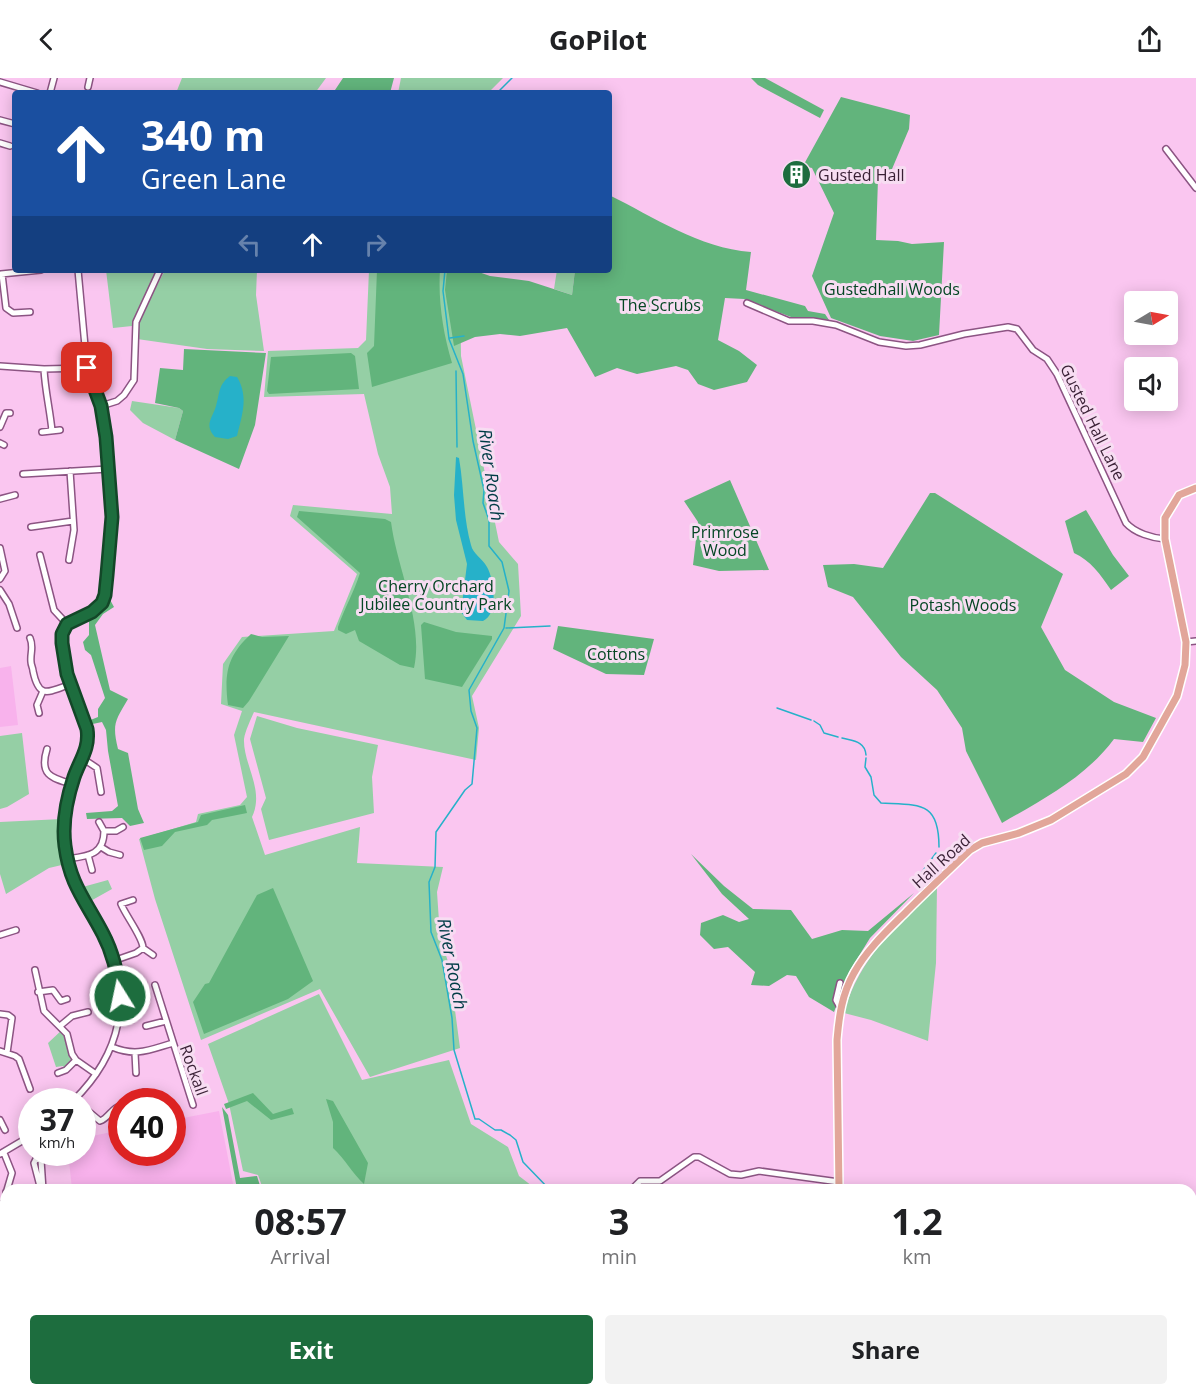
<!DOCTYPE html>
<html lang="en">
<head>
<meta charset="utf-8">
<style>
  body { margin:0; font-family:"Open Sans",sans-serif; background:#f2f2f2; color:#202124; height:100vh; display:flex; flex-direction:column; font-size:22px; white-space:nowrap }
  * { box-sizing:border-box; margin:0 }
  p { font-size:20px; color:#757577 }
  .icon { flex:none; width:33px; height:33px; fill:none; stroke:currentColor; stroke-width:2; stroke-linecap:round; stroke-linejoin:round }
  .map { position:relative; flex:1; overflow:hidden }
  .panel { position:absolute; left:0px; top:1106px; width:1197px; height:212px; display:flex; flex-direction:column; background:#fff; border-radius:18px 18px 0 0; box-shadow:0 3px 15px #0003 }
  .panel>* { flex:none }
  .banner { position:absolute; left:12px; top:12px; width:600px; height:183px; border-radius:6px; box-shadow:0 3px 15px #0003; background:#1a4fa0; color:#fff; overflow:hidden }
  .needle { width:39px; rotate:80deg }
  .fabs { position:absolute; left:1124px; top:213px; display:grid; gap:12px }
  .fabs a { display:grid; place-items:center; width:54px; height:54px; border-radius:6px; background:#fff; box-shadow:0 3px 15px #0003; font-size:30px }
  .speed { position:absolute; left:18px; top:1010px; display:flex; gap:12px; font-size:30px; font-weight:700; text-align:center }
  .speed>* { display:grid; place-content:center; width:78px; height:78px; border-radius:50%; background:#fff; box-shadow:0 3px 15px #0003; line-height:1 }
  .speed small { font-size:15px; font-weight:400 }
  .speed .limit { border:9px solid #d22; background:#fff; color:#111 }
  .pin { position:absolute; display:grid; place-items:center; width:51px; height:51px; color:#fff; margin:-26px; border-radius:12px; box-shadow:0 3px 9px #0006 }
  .me { position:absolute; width:66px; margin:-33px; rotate:350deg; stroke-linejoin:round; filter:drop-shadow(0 0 4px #0008) }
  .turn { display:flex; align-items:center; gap:21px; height:126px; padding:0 30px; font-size:27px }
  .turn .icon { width:78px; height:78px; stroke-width:2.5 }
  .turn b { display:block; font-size:42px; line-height:51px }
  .lanes { display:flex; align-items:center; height:57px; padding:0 30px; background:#0003; justify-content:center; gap:30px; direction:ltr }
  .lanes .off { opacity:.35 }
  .eta { display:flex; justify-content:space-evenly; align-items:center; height:102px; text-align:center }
  .eta b { font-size:36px; font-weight:700; line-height:42px }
  .button { display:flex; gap:12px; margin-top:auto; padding:12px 30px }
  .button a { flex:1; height:69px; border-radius:6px; background:#1d6d3e; color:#fff; font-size:24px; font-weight:700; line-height:69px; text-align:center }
  .button a+a { background:#f2f2f2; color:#202124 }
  header { display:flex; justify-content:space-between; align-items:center; height:78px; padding:0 30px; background:#fff; font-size:27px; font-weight:700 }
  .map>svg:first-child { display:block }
  .built { fill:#f8b2ec }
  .green { fill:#95cfa5 }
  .forest { fill:#62b47c }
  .water { fill:#26b1c9 }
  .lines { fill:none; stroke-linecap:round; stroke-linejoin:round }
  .stream { stroke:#26b1c9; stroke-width:1.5 }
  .minor-casing { stroke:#8c5483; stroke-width:8 }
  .major-casing { stroke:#fff; stroke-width:10 }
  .minor { stroke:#fff; stroke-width:5 }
  .major { stroke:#e2a69a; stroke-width:7 }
  .route-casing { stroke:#134728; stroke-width:15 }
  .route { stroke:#1d6d3e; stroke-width:10 }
  .labels { text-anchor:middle; stroke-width:6; stroke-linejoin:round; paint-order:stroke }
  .poi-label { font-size:16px; fill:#381f34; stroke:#f7ddf2; text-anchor:start }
  .park-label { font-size:16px; fill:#044623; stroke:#f7ddf2 }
  .street-label { font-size:16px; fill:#381f34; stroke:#f7ddf2 }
  .water-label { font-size:18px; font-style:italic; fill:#003c46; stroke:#f7ddf2 }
</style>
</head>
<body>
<header><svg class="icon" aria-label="back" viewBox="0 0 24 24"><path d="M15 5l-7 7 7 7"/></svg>GoPilot<svg class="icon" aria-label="share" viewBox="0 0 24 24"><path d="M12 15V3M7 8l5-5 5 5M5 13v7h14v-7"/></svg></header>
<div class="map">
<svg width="1196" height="1316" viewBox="0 0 1196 1316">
  <rect width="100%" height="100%" fill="#fac6f0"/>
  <!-- built -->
  <path class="built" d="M11,588L18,647L0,649V590Z
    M219,1033L234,1111H72L68,1074H82L83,1060L121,1052L122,1074H172L173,1042Z
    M0,1148H6V1260L0,1261Z
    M6,1270V1311H33V1316H0V1271Z
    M184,1311H296L298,1316H187Z
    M320,1311H524V1316H321Z"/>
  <!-- green -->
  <path class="green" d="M182,0H326L315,15H176Z
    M401,0H503L488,15H398Z
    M106,192H158L132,248L113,250Z
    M165,192H257L256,217L264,273L207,271L137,261L138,244Z
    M369,192H460L461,278L499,464L518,486L521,538L472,618L479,650L476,682L254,634C251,641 245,653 244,661C243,686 265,712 252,739L265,777L360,749L357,785L443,789L437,814L440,858L449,887L460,970L370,999L320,911L201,962L155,821L139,761L196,744L198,736L240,727L247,719L234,657L242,633L221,626L223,586L242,559L334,553L357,496L290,438L293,427L392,436L390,409L378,376L364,316L264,319L268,273L358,270L366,262Z
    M557,192H575L572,217L554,211Z
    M132,323L179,330L183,333L175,362L143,345L130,332Z
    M257,638L297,650L378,667L372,699L374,735L269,762L261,731L266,720L250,661Z
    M22,655L29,716L7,729L0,731V658Z
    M62,741L63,774L66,786L49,790L6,816L0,796V744Z
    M108,802L112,811L87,825L79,810Z
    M937,807L936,885L928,963L871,942L844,935C859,879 898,847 937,807Z
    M319,916L362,1002L449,982L471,1046L508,1069L519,1098L536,1111H263L258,1097L243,1093L229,1026L208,966Z
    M63,951L76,982L64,991L63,988L56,989L48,965Z"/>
  <!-- forest -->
  <path class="forest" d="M343,0H394L390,15H333Z
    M751,0H765L824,32L820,40L758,7Z
    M841,19L910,37L909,51L892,91L878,101L876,162L898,163L912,166L944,164L939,257L913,263L880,258L831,240L812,198L834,135L812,90L803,88Z
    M609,117C654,139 699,170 751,174L746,212L805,228L808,233L825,236L829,242L791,239L744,221L725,220L718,262L739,273L757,287L747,304L714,312L698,306L688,292L676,288L637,296L617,290L595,299L567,250L520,258L500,256L475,259L454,268L445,212L447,192H473L490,198L529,203L572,217L575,192H609V134L611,125L609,123Z
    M377,192H440C438,223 443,255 452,285L372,309L367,275L374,268Z
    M184,271L266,275L255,347L239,391L175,362L183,333L179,330L155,325L160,290L183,292Z
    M351,275L355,278L359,311L269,316L267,313L271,279Z
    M730,402L769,492L719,493L693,487L698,444L684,423Z
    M930,415H935L1063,496L1041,549L1065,592L1114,624L1156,640L1143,664L1114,661C1086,699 1042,722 1002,745L966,673L962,650L937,612L901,579L853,519L828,509L823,487L854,486L883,490Z
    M1086,432L1113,477L1129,498L1111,512C1101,497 1090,482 1074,475L1065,443Z
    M299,433L385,441L391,444C397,490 424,545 414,590L400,587L359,563L355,552L346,556L338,552V549C344,531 354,514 360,495L297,439Z
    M108,518L114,529L103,536L95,547L110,612L128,621C115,643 112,646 118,671L128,675L138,731L144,745L130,748L122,740L87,741L86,735L112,733L118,728L108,673L106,652L102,644L88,647V643L98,639V631L105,620L91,577L85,572L83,564L89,557V539L97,534Z
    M424,544L456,554L492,558V561L462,609L425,601L421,547Z
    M558,548L654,561L644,597L606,596L553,571Z
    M251,556L262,559L289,558L249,623L243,630L228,627C224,596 227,578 251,556Z
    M245,727L247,735L212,742L207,747L175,754L162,768L144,772L140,760L198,744L201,737Z
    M691,776L724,808L753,831L791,832L812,861L842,852L868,853L914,815L870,860L849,894L834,934L809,919L796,898L787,897L769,908L751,907L755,894L728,869L714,871L700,857L701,845L723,837L739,844L749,841L722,816Z
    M273,810L313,903L288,921L204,956L193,924L205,906L209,905L257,817Z
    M253,1015L273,1036L292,1030L294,1036L271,1042L247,1023L226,1031L224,1026Z
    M326,1021L333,1023L368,1085L364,1106C352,1095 345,1081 333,1070V1044Z
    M222,1029L228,1037L240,1100L257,1098L261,1111H237Z"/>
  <!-- water -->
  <path class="water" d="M230,298L237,299C249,319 242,337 237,358L228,361L215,359C204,347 212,341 216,328C220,315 218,307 230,298Z
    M456,379L459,380C464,408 463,439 471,467C473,476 482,480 487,489C494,501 499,536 483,543L467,542L461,534L467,486L456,442L454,417Z"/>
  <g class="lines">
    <!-- stream -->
    <path class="stream" d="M497,15L512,0
      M445,192L443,213L449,261L463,296L473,363L484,412L483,425L489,442V468L502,484L509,513L504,550L469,612L471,633L477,650L472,706L465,712L436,754L435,789L429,804L431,854L442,882L452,940L454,972L475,1041H479L495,1052H501L510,1057L516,1062L523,1084L550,1112
      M450,260L464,258
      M456,293L457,369
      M506,550L550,548
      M777,630L811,642
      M814,643L820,647L824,655L838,659
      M842,660C853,663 865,663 866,677
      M866,680L865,689L871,699L874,717L881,725C920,727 939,723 939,769
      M920,804L919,798L936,775
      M696,1311L697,1316"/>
    <defs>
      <path id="minor" d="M0,4L37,15
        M88,9L90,0
        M50,15L54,0
        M0,42L15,46
        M0,65L10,68
        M1166,71L1196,110
        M1,196L41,192
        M2,196L6,230L13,235L30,234
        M747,225L789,243H813L836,247L879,264L906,268L920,267L964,256L1008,249L1017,251L1033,272L1047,281L1057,296L1126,445C1135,455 1152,460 1165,461
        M0,288L44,291L87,290
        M44,291C45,312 50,332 52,353
        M101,328L117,323L124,317L134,302L136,244L160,192
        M0,349L6,335H10
        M42,354L60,352
        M0,365L4,367
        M23,396L108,391
        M0,421L15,417
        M31,449L73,443
        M0,470L5,493L0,501
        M40,477L54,532L67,546
        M69,482L74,452L70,393
        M0,512L9,526L17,550
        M30,560C34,569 30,575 31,584C31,587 33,590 33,593C39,622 48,614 71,606
        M1186,564L1196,563
        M39,635L37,627L43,613
        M47,671C39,697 51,700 72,706
        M82,680L97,690L101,714
        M99,744L104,753H116L123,749
        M101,769L109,774L120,777
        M88,777L92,792
        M67,781C88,778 104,777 104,753
        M0,857L16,852
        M143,870L153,877
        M113,883L136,875L143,870C143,860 126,838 121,826L133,822
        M35,892L44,933L67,956L72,976L76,982L96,996
        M840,905L836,922L841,931
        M155,907L193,1027
        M38,914L53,912L61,923L67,921
        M0,936L8,937L12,940L7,975
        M60,948L72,938L88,934
        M146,948L166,943
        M112,969C136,979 149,972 173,965
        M0,973L15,978L19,981L30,1011
        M135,975L136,995
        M58,995L66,992L76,982
        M73,1023C121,976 134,919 104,857C87,825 66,800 65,761C64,742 67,721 73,703C78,685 91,671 87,651L65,588L62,556L67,546L94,533L104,520L112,439L106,359L101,328L87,290L78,192
        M143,1023L146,1022L144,1014
        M82,1028L100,1043C109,1040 111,1030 122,1027
        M0,1042L5,1052
        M4,1075L12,1095L7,1112
        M0,1076L32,1057
        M41,1112L34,1085L36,1081L41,1082L43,1112
        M631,1112L640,1103H660L694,1079H699L730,1096L741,1097L759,1093L839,1104
        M6,1114V1122
        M0,1126H6
        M0,1215L6,1214
        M296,1311L298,1316
        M475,1311V1316
        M880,1311L883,1316
        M174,1316L183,1311
        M346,1316V1311"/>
      <path id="major" d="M839,1112L837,962C839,938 842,916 854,895C867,871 888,852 907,833C928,812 949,792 970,772L982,765L1019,755L1051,742L1126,696L1143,679L1177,618L1185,587L1186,564L1165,461V440L1179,417L1196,410
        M0,1264L6,1263
        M0,1269L6,1268"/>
    </defs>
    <!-- minor casing -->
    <use href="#minor" class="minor-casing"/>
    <!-- major casing -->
    <use href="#major" class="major-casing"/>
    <!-- minor -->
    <use href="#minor" class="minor"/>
    <!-- major -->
    <use href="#major" class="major"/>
  </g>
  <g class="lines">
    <defs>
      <path id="route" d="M87,290L101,328L106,359L112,439L107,497L105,517L102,525L92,534L67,546L62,556V565L67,596L87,651C90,670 80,682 74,699C67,720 62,746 65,768C70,807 86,823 103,856C113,875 118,897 120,918"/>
    </defs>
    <!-- route casing -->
    <use href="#route" class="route-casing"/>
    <!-- route -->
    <use href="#route" class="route"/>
  </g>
  <!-- icons -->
  <defs>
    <symbol id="building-disc" viewBox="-11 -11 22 22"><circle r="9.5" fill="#1d6d3e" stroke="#f7ddf2"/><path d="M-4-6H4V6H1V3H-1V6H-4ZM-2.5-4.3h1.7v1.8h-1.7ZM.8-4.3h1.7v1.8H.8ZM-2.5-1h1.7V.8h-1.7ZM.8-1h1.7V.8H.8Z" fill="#fff"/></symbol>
  </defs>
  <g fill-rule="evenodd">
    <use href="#building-disc" x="780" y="80" width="33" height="33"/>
  </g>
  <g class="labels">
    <!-- poi labels -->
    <g class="poi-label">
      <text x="818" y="103">Gusted Hall</text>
    </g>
    <!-- park labels -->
    <g class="park-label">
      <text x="892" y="217">Gustedhall Woods</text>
      <text x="660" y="233">The Scrubs</text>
      <text x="725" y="460">Primrose<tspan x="725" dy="18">Wood</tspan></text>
      <text x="436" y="514">Cherry Orchard<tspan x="436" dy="18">Jubilee Country Park</tspan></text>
      <text x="963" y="533">Potash Woods</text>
      <text x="616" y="582">Cottons</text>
    </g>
    <!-- street labels -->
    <g class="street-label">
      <text transform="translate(1093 344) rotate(64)" y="6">Gusted Hall Lane</text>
      <text transform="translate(941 783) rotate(-42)" y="6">Hall Road</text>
      <text transform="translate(194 992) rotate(70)" y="6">Rockall</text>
    </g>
    <!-- water labels -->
    <g class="water-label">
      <text transform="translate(491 397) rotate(82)" y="6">River Roach</text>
      <text transform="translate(452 886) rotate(79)" y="6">River Roach</text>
    </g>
  </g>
</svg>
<div class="fabs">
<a><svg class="needle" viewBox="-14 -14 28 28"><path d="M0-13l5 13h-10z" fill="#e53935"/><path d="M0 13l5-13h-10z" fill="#757577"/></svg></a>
<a><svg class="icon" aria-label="sound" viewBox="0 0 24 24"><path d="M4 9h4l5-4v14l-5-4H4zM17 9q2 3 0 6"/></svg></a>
</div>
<div class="speed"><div>37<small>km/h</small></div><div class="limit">40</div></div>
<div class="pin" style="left:87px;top:290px;background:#d93025"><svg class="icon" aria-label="arrive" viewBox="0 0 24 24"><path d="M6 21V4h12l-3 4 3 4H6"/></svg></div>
<svg class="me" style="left:120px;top:918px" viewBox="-20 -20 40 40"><circle r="17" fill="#1d6d3e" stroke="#fff" stroke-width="3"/><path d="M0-11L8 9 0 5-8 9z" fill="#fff"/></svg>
<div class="banner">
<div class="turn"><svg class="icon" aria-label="ahead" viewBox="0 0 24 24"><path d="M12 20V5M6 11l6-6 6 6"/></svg><div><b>340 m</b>Green Lane</div></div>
<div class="lanes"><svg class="icon off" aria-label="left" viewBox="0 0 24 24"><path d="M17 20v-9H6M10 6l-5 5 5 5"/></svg><svg class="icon" aria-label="ahead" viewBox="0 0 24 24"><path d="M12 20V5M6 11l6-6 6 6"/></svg><svg class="icon off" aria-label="right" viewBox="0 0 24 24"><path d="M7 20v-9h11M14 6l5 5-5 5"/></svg></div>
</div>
<section class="panel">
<div class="eta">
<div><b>08:57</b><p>Arrival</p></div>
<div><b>3</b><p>min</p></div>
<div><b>1.2</b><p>km</p></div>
</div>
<div class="button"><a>Exit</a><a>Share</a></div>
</section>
</div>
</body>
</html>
